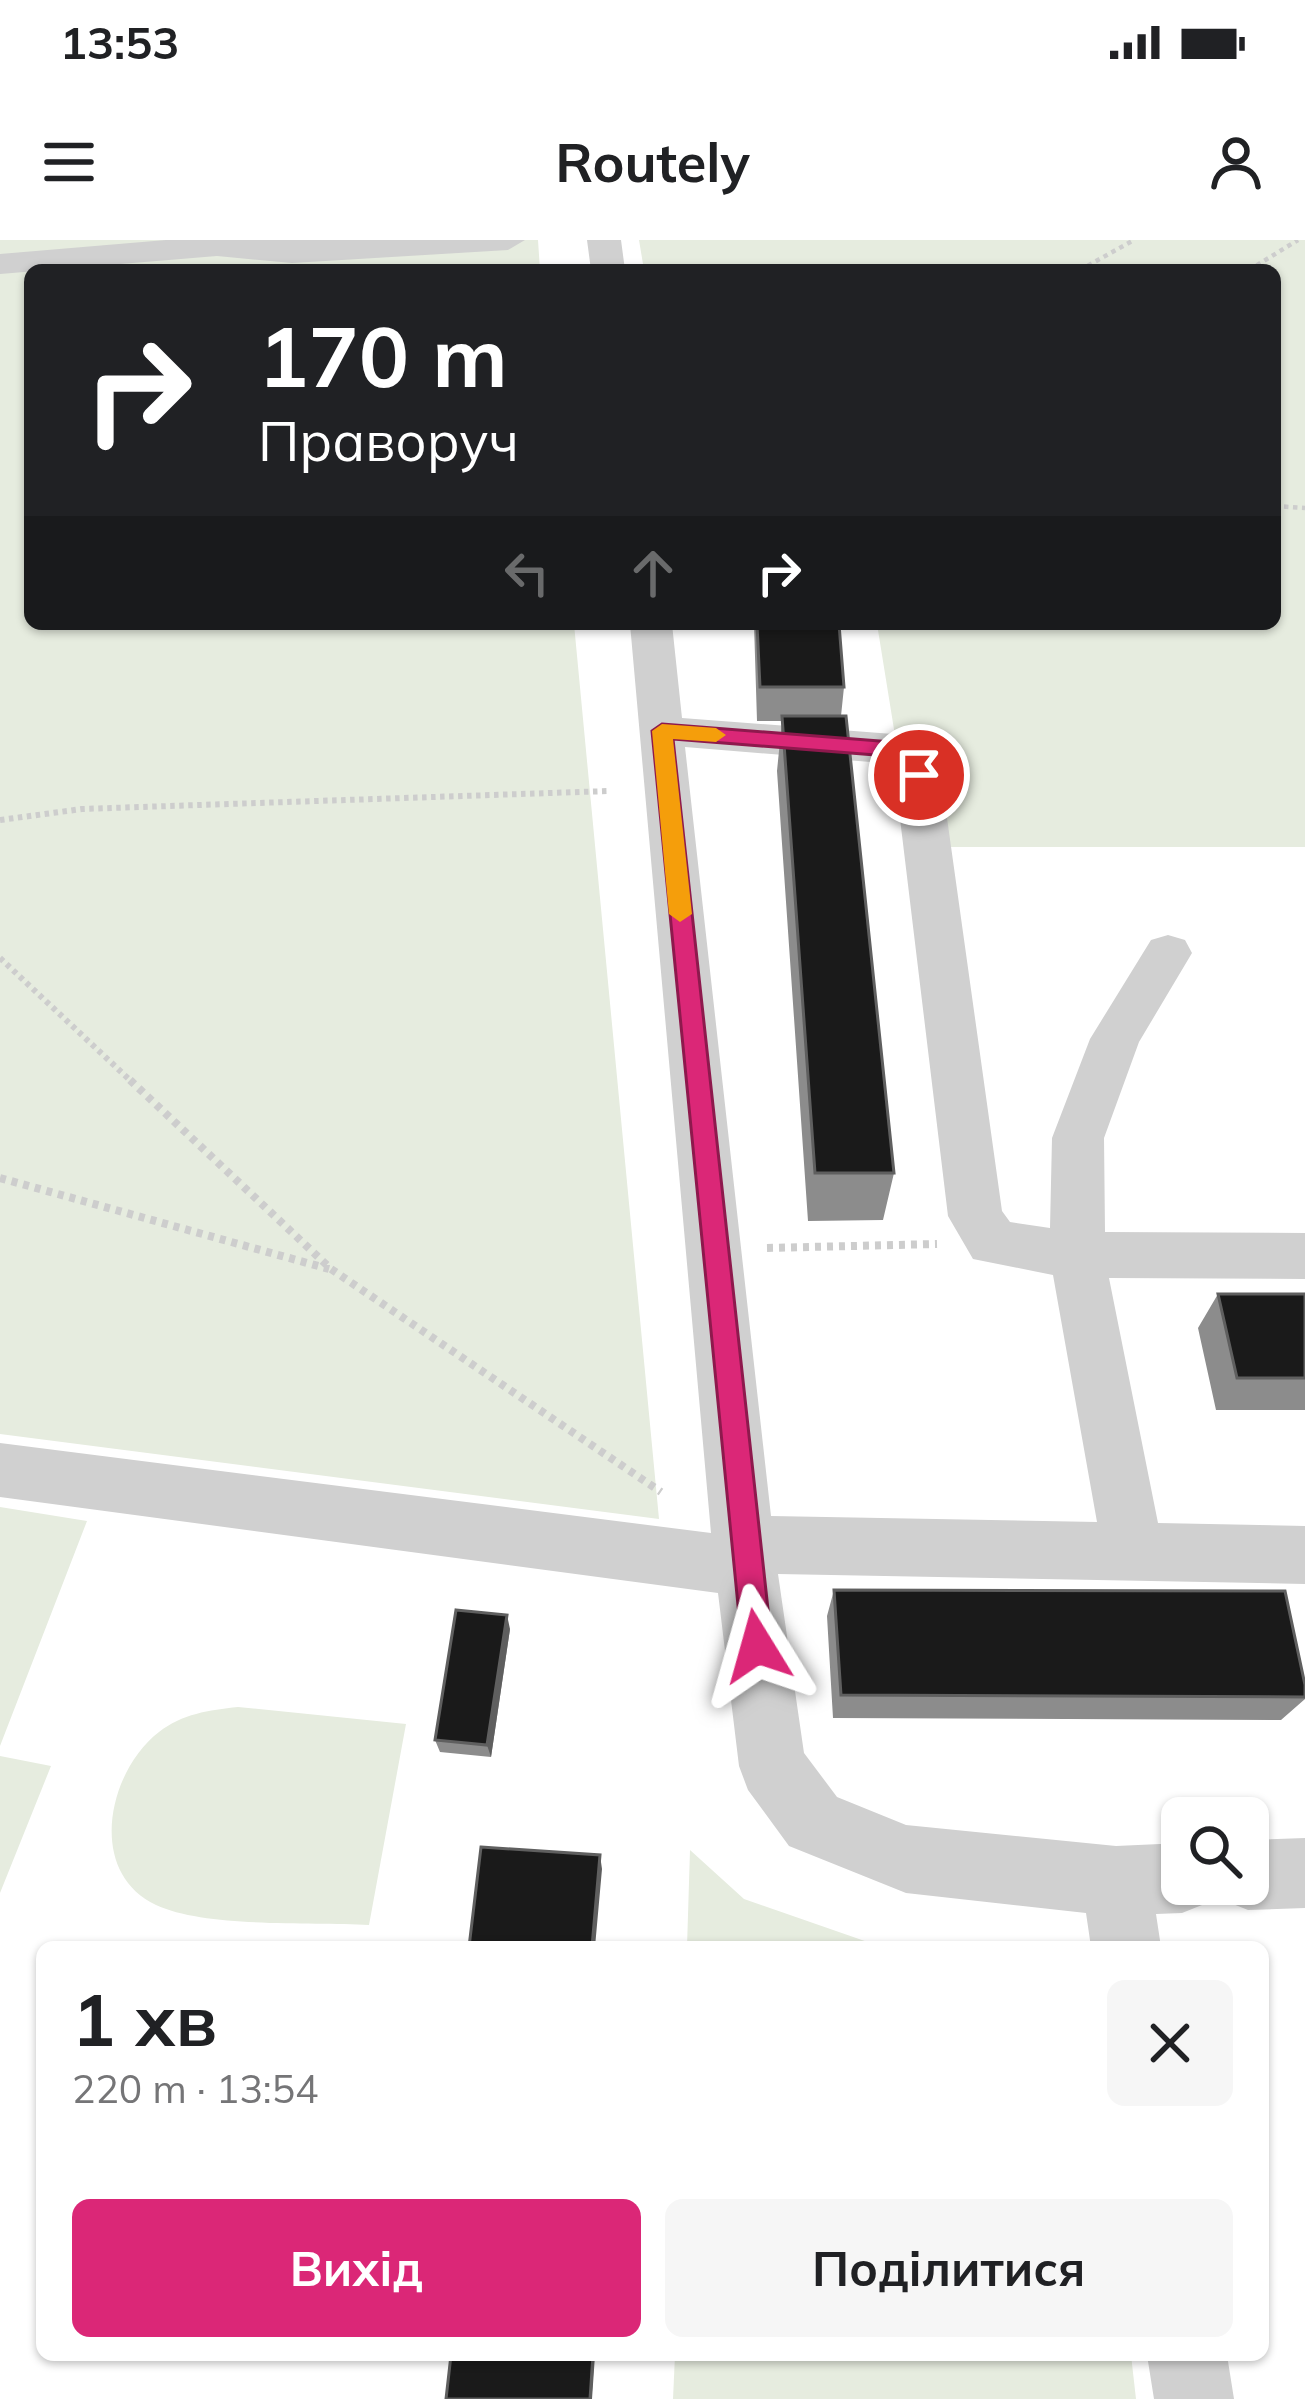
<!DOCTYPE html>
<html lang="uk">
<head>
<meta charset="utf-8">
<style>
  body { margin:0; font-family:Mulish,sans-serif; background:#f6f6f6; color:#202124; height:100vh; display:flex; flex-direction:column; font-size:45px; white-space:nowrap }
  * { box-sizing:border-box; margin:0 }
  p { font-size:39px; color:#757577 }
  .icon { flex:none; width:66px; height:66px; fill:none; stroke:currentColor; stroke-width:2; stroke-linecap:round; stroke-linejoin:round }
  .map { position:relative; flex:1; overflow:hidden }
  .details { position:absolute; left:36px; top:1701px; width:1233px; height:420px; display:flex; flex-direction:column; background:#fff; border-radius:18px; box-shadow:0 3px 9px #0004 }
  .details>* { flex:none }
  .top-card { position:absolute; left:24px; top:24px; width:1257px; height:366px; border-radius:18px; box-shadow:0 3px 9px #0004; background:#202124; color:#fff; overflow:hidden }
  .tools { position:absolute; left:1161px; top:1557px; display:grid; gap:24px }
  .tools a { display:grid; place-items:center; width:108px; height:108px; border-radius:18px; background:#fff; box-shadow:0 3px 9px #0004; font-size:60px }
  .pin { position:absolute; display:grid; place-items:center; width:102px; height:102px; color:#fff; margin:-51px; border:6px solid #fff; border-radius:50%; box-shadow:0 3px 12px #0007 }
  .me { position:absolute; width:132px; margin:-66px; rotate:352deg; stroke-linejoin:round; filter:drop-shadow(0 0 9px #0008) }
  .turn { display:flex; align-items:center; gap:42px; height:252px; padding:0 36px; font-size:54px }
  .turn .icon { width:156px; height:156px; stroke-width:2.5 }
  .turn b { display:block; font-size:84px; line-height:102px }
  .lanes { display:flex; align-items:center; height:114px; padding:0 36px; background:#0003; justify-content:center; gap:60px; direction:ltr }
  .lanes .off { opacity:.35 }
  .round { display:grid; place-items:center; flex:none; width:126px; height:126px; border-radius:18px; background:#f6f6f6 }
  .headline { display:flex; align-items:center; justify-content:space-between; height:204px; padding:0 36px }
  h1 { font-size:72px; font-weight:700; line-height:90px }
  .primary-button { display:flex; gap:24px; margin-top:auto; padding:24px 36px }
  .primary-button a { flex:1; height:138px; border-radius:18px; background:#db2777; color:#fff; font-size:48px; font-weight:700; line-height:138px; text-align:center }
  .primary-button a+a { background:#f6f6f6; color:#202124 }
  .status { display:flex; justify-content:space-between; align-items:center; height:84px; padding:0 60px; background:#fff; direction:ltr }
  .status svg { height:33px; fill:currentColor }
  header { display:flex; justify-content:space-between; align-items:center; height:156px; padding:0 36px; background:#fff; font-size:54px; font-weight:700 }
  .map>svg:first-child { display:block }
  .green { fill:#e6ecdf }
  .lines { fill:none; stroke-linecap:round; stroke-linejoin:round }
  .path-far2 { stroke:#cdcdcd; stroke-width:4.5; stroke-dasharray:4.5 4.5; stroke-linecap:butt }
  .path-far1 { stroke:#cdcdcd; stroke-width:6; stroke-dasharray:4.5 4.5; stroke-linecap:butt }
  .path { stroke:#cdcdcd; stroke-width:8; stroke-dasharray:6 6; stroke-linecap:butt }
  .minor { fill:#d0d0d0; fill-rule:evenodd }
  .wall { fill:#8c8c8c }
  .shaded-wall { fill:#5f5f5f }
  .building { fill:#1a1a1a; stroke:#5f5f5f; stroke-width:3 }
  .route { fill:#db2777; stroke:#8e194d; stroke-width:3 }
  .slow { fill:#f59e0b }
</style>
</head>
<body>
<div class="status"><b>13:53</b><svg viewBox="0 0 49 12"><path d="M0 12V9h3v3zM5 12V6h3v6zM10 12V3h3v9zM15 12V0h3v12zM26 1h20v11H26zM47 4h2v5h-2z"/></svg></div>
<header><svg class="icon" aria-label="menu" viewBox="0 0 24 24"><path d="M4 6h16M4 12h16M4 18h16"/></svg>Routely<svg class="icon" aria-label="person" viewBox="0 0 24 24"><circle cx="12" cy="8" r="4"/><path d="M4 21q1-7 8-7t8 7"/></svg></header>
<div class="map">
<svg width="1305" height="2159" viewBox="0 0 1305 2159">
  <rect width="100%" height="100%" fill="#fff"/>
  <!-- green -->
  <path class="green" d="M0,0H538L540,30H30V384H574L659,1279L0,1194Z
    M639,0H1305V607H913L877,384H1275V30H644Z
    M0,1267L87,1281L0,1506Z
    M238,1467L406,1484L369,1685C312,1682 205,1688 156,1665C86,1632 108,1531 159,1492C182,1474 209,1470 238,1467Z
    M0,1516L51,1526L0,1653Z
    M690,1610L744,1659L882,1707H687Z
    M675,2115H1131L1136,2159H673Z"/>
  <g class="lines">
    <!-- path-far2 -->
    <path class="path-far2" d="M1080,30L1134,0
      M1249,30L1298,0
      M1275,266L1305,268"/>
    <!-- path-far1 -->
    <path class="path-far1" d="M0,580L82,569L609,551
      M0,718L133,843"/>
    <!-- path -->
    <path class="path" d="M130,840L331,1029L661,1252
      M0,938L329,1029
      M767,1008L937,1004"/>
    <!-- minor -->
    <path class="minor" d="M166,0H525L508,10L292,23L217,16L0,34V14Z
      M587,0H621L625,30H591Z
      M630,384H672L682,478L893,494L928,509L941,535L1002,971L1010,982L1050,988L1052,898L1090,799L1151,700L1168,695L1185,700L1192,713L1139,802L1104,898L1105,992L1305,993V1039L1109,1038L1158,1283L1305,1286V1344L778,1334L804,1513L837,1557L906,1585L1116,1606L1182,1603V1644H1214L1207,1663L1182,1673L1156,1674L1161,1707H1091L1086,1673L906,1653L789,1606L748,1550L739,1526L718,1353L0,1257V1203L711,1293ZM685,507L883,523L894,529L948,976L973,1019L1053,1035L1097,1282L771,1276Z
      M1305,1598V1668L1248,1670L1223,1660L1217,1644H1248V1600Z
      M1147,2115H1227L1234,2159H1154Z"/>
  </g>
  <!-- wall -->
  <path class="wall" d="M754,384H839L844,447L841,476L894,933L883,980L808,981L777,531L782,481H757Z
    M1218,1054H1305V1170H1216L1198,1088Z
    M834,1350L1305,1445V1459L1281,1480L833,1478L827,1376Z
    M510,1389L491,1517L440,1512L435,1500Z"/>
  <!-- shaded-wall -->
  <path class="shaded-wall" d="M507,1375L510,1389L491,1517L487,1505Z
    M600,1615L602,1629L595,1707H592Z
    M593,2115H595L592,2159H590Z"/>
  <!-- building -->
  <path class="building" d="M757,384H839L844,447H760Z
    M782,476H846L894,933H815Z
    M1218,1054H1305V1138H1237Z
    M834,1350L1285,1351L1305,1445V1457L841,1455Z
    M456,1370L507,1375L487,1505L435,1500Z
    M481,1607L600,1615L592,1707H469Z
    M451,2115H593L590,2159H446Z"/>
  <!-- route -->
  <path class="route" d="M662,484L892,502L920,515L930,535L927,540H911L903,524L888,516L673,499L772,1406L768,1417L757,1421L746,1417L742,1406L652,491Z"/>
  <!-- slow -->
  <path class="slow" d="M662,484L716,488L726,495L716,502L673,499L692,674L680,682L669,674L652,491Z"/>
</svg>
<div class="tools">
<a><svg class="icon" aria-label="search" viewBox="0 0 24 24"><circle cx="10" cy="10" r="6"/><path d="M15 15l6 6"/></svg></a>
</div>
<div class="pin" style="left:919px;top:535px;background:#d93025"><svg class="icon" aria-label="arrive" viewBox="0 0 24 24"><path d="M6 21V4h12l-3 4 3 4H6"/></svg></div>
<svg class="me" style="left:757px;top:1406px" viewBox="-20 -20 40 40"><path d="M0-17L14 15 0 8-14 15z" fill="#db2777" stroke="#fff" stroke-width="4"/></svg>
<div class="top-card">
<div class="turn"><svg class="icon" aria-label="right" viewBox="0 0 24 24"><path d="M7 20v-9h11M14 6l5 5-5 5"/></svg><div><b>170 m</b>Праворуч</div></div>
<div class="lanes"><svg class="icon off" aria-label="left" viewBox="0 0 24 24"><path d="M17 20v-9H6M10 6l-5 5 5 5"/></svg><svg class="icon off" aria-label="ahead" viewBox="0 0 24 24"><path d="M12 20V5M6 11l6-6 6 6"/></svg><svg class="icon" aria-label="right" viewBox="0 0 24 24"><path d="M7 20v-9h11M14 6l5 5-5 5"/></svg></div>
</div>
<section class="details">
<div class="headline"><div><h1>1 хв</h1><p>220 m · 13:54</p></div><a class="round"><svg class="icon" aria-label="close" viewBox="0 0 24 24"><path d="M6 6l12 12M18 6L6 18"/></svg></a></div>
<div class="primary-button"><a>Вихід</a><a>Поділитися</a></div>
</section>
</div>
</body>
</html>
